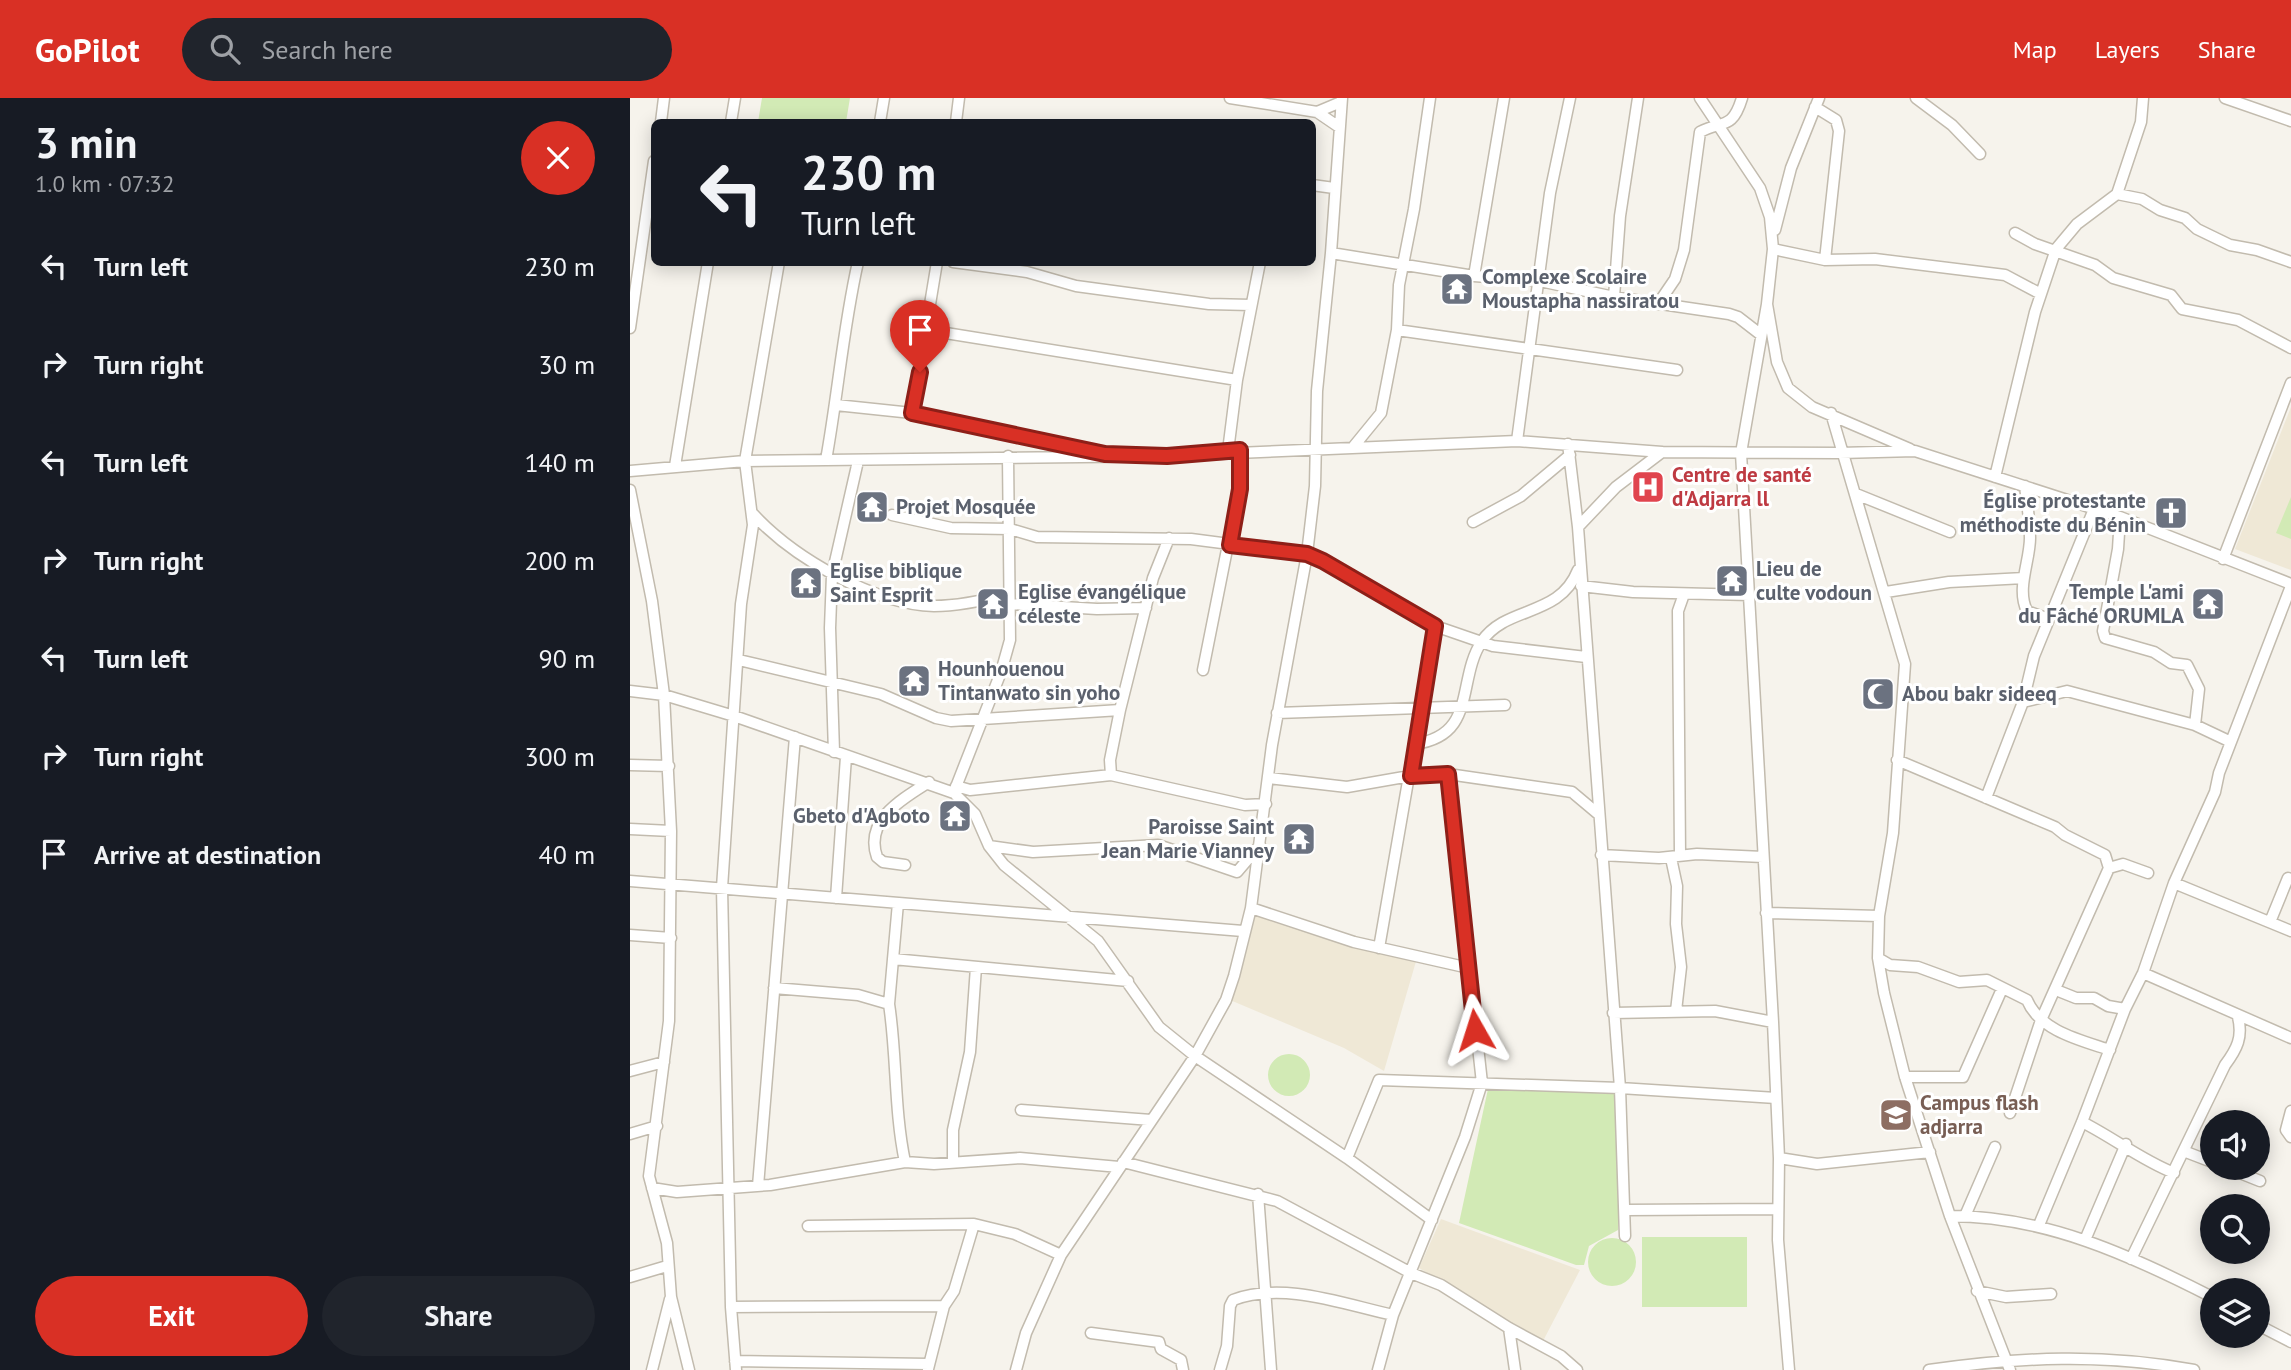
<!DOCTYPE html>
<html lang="en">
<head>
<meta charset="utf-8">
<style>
  body { margin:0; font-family:"PT Sans",sans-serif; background:#20242c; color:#f1f3f6; height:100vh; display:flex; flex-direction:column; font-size:26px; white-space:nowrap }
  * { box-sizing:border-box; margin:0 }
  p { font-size:23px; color:#9ea1a6 }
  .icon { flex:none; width:38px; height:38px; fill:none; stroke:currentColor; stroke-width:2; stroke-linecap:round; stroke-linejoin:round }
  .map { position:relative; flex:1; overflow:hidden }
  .panel { display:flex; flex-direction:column; background:#171b24; width:630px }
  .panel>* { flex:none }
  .hud { position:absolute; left:21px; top:21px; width:665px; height:147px; border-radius:10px; box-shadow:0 4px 18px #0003; background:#171b24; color:#f1f3f6; overflow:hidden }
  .tools { position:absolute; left:1570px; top:1012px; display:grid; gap:14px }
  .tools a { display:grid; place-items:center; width:70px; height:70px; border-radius:50%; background:#171b24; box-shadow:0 4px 18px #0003; font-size:35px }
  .pin { position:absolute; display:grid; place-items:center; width:60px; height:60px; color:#fff; margin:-72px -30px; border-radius:50% 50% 50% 0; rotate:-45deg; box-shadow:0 0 7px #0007 }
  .pin .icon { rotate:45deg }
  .me { position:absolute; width:77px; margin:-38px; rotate:354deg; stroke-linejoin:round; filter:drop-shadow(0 0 5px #0008) }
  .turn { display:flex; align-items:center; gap:24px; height:147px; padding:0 35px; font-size:32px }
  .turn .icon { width:91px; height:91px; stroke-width:2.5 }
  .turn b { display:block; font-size:49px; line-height:60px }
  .round { display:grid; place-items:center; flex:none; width:74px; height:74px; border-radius:37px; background:#20242c }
  .head { display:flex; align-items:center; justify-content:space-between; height:119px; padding:0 35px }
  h1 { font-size:42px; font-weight:700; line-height:52px }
  .button { display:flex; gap:14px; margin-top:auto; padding:14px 35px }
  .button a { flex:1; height:80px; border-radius:42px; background:#d93025; color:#fff; font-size:28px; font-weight:700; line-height:80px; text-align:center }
  .button a+a { background:#20242c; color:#f1f3f6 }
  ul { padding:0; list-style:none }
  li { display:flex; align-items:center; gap:21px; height:98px; padding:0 35px }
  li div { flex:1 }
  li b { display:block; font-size:26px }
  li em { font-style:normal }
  header { display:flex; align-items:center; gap:42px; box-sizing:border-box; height:98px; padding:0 35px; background:#d93025; color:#fff }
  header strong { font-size:33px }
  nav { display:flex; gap:38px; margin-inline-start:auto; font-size:24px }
  .search { width:490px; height:63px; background:#20242c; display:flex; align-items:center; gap:18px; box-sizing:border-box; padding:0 24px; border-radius:38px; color:#9ea1a6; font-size:26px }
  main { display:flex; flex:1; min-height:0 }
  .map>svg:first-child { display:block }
  .education { fill:#efe8d6 }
  .green { fill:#d2eab5 }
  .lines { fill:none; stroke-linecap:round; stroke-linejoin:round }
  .minor-casing { stroke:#c2bbae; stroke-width:13 }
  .minor { stroke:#fff; stroke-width:10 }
  .route-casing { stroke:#8d1f18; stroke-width:18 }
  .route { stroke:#d93025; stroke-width:12 }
  .labels { text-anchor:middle; stroke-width:6; stroke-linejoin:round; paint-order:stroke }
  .worship-label { font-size:21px; font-weight:bold; fill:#5b616d; stroke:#fff; text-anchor:start }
  .health-label { font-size:21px; font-weight:bold; fill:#be3a42; stroke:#fff; text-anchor:start }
  .education-label { font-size:21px; font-weight:bold; fill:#785e54; stroke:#fff; text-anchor:start }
</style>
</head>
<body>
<header>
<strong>GoPilot</strong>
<div class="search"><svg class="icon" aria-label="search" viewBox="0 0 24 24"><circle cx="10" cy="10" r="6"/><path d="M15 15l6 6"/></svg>Search here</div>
<nav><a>Map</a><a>Layers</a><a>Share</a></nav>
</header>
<main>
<section class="panel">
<div class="head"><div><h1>3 min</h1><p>1.0 km · 07:32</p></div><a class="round" style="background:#d93025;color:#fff"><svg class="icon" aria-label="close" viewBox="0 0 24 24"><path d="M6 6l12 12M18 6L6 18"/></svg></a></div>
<ul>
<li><svg class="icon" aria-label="left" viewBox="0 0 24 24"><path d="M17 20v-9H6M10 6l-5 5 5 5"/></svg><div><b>Turn left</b></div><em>230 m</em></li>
<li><svg class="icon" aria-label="right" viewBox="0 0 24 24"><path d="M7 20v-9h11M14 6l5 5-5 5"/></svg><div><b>Turn right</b></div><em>30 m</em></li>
<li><svg class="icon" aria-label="left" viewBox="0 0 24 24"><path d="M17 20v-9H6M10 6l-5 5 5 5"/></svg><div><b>Turn left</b></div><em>140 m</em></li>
<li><svg class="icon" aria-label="right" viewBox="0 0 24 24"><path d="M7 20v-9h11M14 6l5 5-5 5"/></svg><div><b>Turn right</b></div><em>200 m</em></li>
<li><svg class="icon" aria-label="left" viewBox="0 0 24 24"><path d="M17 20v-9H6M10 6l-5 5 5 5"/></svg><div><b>Turn left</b></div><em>90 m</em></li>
<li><svg class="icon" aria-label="right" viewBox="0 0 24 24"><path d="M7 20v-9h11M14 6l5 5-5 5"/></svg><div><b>Turn right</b></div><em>300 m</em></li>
<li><svg class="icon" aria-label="arrive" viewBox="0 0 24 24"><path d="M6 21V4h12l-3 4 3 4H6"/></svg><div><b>Arrive at destination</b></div><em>40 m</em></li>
</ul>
<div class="button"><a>Exit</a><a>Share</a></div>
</section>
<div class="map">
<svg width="1661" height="1272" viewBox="0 0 1661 1272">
  <rect width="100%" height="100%" fill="#f6f3ec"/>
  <!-- education -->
  <path class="education" d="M1661,309V472L1605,451Z
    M625,811L787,860L754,973L714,950L600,902Z
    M811,1121L950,1172L913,1243L789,1170Z"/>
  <!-- green -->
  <path class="green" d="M132,0H220L216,24H128Z
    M1661,399V441L1646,435Z
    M638 977a21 21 0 1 1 42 0a21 21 0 1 1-42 0Z
    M858,991L994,996L988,1132L959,1148L954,1167H946L829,1125Z
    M1012,1139H1117V1209H1012Z
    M958 1164a24 24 0 1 1 48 0a24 24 0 1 1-48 0Z"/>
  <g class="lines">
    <defs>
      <path id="minor" d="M600,0L687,14L709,29
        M1070,0L1130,90L1140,119L1143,151L1137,206L1147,264L1158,290L1182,309L1280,351
        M1286,0L1322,27L1350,56
        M1595,0L1661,23
        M1185,9L1206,22L1209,33L1195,162
        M687,14L711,4
        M31,24L34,0
        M101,24L105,0
        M250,24L254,0
        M326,24L329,0
        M682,87L704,90
        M1487,96L1512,101L1530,112L1555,120L1567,131L1600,147L1627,152L1661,164
        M1145,132L1161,70L1189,0
        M1385,135L1405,146L1465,167L1483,180L1541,197L1552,211L1608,222L1661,250
        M1143,151L1195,162L1245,161L1375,177L1411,196
        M701,155L844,178L910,183L984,199L1099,216L1108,219L1130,236
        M323,164L397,174L446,188L579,206L621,207
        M844,178L874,0
        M984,199L990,118L1008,0
        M1028,206L1045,181L1054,152L1070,34C1092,22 1102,33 1112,0
        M1137,206L1111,355L1143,924L1149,1060L1148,1142L1159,1272
        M0,230L24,63
        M297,232L607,282
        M767,232L1047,272
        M206,307L282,315L457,353
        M282,315L307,164
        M1201,315L1275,566L1263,735L1249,818L1248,860L1254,895L1275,979L1320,1118L1380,1272
        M887,343L920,95L940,0
        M938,346L948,429L990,990L995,1138
        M724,348L751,315L767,232L769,187L784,111L800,0
        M598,353L607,282L630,164
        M196,362C208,296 213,230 228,164
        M45,368L78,164
        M0,373L115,363L537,358L887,343L1032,354L1210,355L1285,353L1490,419L1661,486
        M1365,379L1405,214L1426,151L1447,126L1487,96L1511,24L1513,0
        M1395,388C1397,405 1400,423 1400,440C1400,463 1386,491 1397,513L1419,521
        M0,392L22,503L34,597L41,733L39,923L19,1078L37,1145L41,1199L59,1272
        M1226,396L1320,434
        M123,416C164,460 243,506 304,508C328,508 356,502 379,496
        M262,417L321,430L380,431L407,439L561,441L677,456L693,463L805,528L863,548L956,559
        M1490,419L1488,451L1473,533L1475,540L1524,554L1541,565L1557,567L1569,591L1565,627
        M843,424L891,398L940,357
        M948,429L986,389L1032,354
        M1593,461L1661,285
        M951,488L1003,494L1119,497
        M1256,494L1319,484L1394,480
        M380,506L467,511L516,510
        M109,562L251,596L306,620L321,623L490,612
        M573,572L609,391L610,352
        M0,593L34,597L104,618L324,695L345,716L359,748L374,767L468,843L529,929L565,958L717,1060L802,1122
        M1393,604L1437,593L1565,627L1601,644
        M647,615L875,607
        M784,646C848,638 826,582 852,543C877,507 929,520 948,472
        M204,654L200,530L202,477L228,363
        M1267,662L1425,729L1435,737L1475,757L1479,770
        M0,667L39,668
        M481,677L615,707L636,706
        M639,680L717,689L797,675L818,676L942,694L967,715
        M326,688L340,692L481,677L480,662L490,612L523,480L539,440
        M324,694L371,574L380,542L378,358
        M1356,700L1393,604L1404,558L1464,411
        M0,731L41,733
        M359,748L403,754L528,747L607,774L630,747
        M971,757L1029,760L1067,756L1133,759
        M1050,757L1048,513L1054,496
        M1041,760L1047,788L1046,826L1051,869L1046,913
        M275,767L253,764L247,759C234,722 272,701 299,684
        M0,783L613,833
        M1544,785L1661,833
        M206,800L216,659
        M621,810L724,844L839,870
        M1136,815L1249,818
        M1640,824L1658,780
        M0,837L41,840
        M749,850L805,528
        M1248,860L1260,867L1288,869L1329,884L1357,882L1397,902C1410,933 1450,942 1480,952
        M263,861L498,883
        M1513,875L1661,940
        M144,890L228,897L259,906C267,958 264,1012 275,1064
        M1426,892L1446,900H1464L1478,908L1495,911
        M259,906L268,805
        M983,915L1085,913L1143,924
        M0,973L34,964
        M1275,979H1333L1372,891
        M391,1012L521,1022
        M1661,1013L1656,1032L1661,1039
        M1380,1015L1411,922L1479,770L1493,766L1518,775
        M1452,1024C1484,1040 1511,1062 1544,1075
        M0,1036L27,1028
        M1556,1054L1582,1064
        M717,1060L749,982L990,990L1146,1000
        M1149,1060L1187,1066L1300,1054
        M323,1063V1032L340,954L346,869
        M493,1064L647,1103L781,1175L811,1187L879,1230L931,1258L947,1272
        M1595,1069L1630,1083
        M128,1088L165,639
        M22,1090L47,1094L140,1087L275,1064L304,1066L390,1060L489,1069
        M628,1096L641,1272
        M996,1112L1147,1111
        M1320,1118C1414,1118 1500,1157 1582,1199
        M1335,1118L1365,1049
        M1409,1127L1452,1024L1495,911L1513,875L1544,785L1585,694L1589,675L1661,488
        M178,1128L344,1126L385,1136L431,1157
        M1455,1142L1496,1046
        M1501,1161L1595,967C1607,951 1613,939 1608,919
        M0,1179L37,1168
        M1347,1193L1376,1199L1421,1196
        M101,1209L314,1208
        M1628,1227L1661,1244
        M879,1230L885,1272
        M461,1235L529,1244L531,1251L551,1262L553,1272
        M105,1263L299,1266
        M298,1271L314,1208L324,1193L344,1126
        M22,1272L40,1201
        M106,1272L101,1209L92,790L111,506L123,427L115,363L149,164
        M386,1272L396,1235L431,1157L565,958L596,902L604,878L621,810L642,647L677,456L685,388L687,293L701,155L712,0
        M590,1272L597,1248L600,1208L603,1202C653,1183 713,1206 763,1217
        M748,1272L763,1217L835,1039L852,985L818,676
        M1299,1272C1390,1259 1473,1255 1564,1272"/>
    </defs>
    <!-- minor casing -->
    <use href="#minor" class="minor-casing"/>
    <!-- minor -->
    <use href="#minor" class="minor"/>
  </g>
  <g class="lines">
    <defs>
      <path id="route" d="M290,274L282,315L475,356L537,358L610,352V391L600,447L677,456L693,463L805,528L781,678L818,676L845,932"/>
    </defs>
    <!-- route casing -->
    <use href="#route" class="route-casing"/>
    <!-- route -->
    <use href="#route" class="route"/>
  </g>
  <!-- icons -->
  <defs>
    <symbol id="temple-square" viewBox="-11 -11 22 22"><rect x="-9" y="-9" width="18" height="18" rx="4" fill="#6b7280" stroke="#fff"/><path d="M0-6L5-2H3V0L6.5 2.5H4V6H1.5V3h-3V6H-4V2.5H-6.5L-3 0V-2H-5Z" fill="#fff"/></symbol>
    <symbol id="hospital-square" viewBox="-11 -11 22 22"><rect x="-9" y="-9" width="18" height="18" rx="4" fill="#e0444e" stroke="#fff"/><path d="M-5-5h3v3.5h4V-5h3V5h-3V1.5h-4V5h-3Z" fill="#fff"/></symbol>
    <symbol id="church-square" viewBox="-11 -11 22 22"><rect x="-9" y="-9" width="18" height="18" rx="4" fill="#6b7280" stroke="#fff"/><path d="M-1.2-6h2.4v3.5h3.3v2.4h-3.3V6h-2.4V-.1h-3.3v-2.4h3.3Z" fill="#fff"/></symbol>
    <symbol id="mosque-square" viewBox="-11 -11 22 22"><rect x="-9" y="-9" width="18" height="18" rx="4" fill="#6b7280" stroke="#fff"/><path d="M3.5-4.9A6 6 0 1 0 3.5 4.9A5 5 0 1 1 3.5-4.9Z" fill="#fff"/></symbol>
    <symbol id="university-square" viewBox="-11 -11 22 22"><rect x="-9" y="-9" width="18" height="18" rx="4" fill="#8d6e63" stroke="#fff"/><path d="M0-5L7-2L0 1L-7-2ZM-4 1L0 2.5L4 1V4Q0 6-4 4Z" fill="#fff"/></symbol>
  </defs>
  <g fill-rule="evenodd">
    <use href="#temple-square" x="808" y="172" width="38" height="38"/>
    <use href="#hospital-square" x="999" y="370" width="38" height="38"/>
    <use href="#temple-square" x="223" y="390" width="38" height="38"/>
    <use href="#church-square" x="1522" y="396" width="38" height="38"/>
    <use href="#temple-square" x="1083" y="464" width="38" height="38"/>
    <use href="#temple-square" x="157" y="466" width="38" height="38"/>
    <use href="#temple-square" x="344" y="487" width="38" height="38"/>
    <use href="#temple-square" x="1559" y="487" width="38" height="38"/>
    <use href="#temple-square" x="265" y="564" width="38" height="38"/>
    <use href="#mosque-square" x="1229" y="577" width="38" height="38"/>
    <use href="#temple-square" x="306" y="699" width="38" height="38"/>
    <use href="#temple-square" x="650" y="722" width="38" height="38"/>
    <use href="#university-square" x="1247" y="998" width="38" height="38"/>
  </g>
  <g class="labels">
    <!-- worship labels -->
    <g class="worship-label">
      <text x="852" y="186">Complexe Scolaire<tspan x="852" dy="24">Moustapha nassiratou</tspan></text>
      <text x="1516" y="410" text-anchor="end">Église protestante<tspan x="1516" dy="24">méthodiste du Bénin</tspan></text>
      <text x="266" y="416">Projet Mosquée</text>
      <text x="1126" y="478">Lieu de<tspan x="1126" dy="24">culte vodoun</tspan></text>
      <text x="200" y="480">Eglise biblique<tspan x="200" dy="24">Saint Esprit</tspan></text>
      <text x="388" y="501">Eglise évangélique<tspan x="388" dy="24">céleste</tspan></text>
      <text x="1554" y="501" text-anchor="end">Temple L'ami<tspan x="1554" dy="24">du Fâché ORUMLA</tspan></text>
      <text x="308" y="578">Hounhouenou<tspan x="308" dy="24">Tintanwato sin yoho</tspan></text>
      <text x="1272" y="603">Abou bakr sideeq</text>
      <text x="300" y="725" text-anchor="end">Gbeto d'Agboto</text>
      <text x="644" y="736" text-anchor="end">Paroisse Saint<tspan x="644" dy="24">Jean Marie Vianney</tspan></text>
    </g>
    <!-- health labels -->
    <g class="health-label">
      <text x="1042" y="384">Centre de santé<tspan x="1042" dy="24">d'Adjarra ll</tspan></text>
    </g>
    <!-- education labels -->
    <g class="education-label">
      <text x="1290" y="1012">Campus flash<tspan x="1290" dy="24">adjarra</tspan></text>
    </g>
  </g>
</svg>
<div class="tools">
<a><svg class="icon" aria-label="sound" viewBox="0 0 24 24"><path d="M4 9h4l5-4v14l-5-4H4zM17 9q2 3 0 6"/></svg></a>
<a><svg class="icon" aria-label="search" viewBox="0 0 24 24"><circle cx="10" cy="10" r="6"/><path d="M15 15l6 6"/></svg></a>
<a><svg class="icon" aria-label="layers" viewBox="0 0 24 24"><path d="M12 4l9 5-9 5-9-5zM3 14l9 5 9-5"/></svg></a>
</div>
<div class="pin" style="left:290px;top:274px;background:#d93025"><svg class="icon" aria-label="arrive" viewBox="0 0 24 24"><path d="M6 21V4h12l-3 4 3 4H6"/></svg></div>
<svg class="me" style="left:845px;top:932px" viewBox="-20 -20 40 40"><path d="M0-17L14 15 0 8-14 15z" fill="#d93025" stroke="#fff" stroke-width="4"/></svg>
<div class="hud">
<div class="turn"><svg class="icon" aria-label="left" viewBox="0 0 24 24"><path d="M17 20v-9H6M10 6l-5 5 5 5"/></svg><div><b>230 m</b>Turn left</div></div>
</div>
</div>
</main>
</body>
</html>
